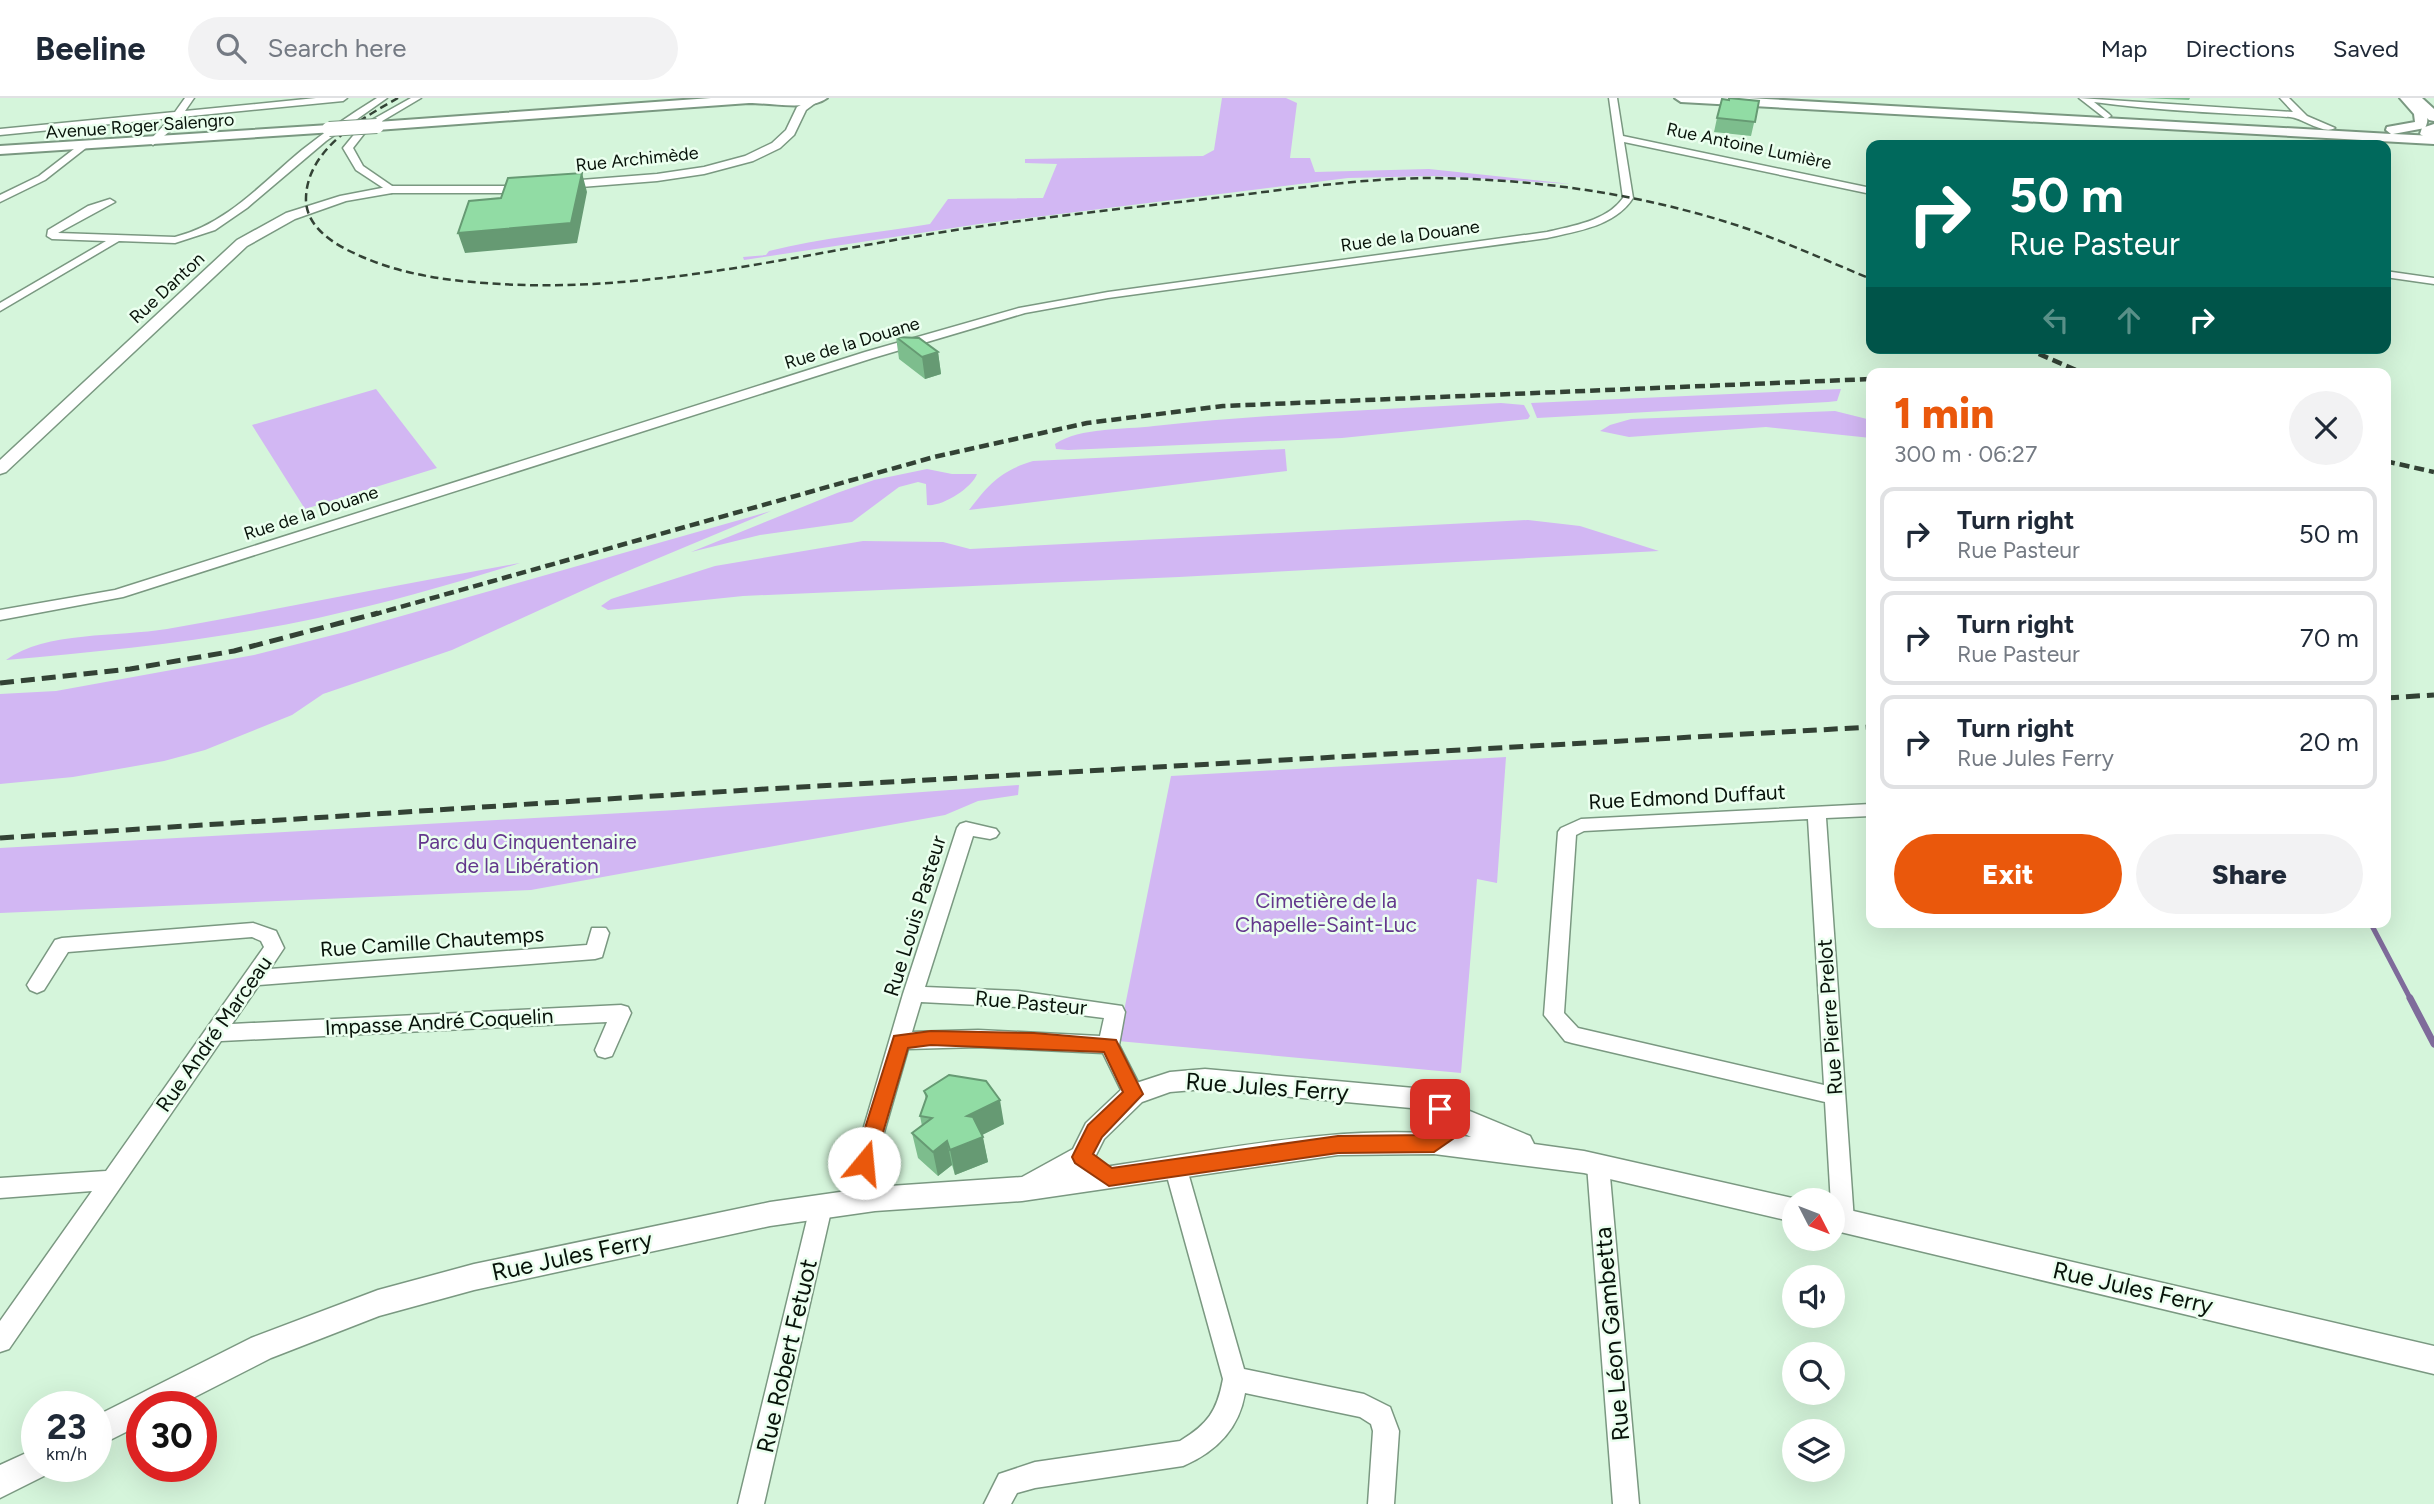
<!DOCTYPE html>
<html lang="en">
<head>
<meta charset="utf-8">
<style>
  body { margin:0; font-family:Figtree,sans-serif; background:#f2f2f3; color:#1f2937; height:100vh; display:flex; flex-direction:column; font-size:26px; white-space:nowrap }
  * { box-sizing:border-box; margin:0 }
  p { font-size:23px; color:#747a83 }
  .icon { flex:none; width:38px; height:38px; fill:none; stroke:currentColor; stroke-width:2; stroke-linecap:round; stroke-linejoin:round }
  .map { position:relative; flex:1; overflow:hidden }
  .side { position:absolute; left:1866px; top:270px; width:525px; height:560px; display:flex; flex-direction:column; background:#fff; border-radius:14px; box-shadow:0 7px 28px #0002 }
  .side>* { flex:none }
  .banner { position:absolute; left:1866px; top:42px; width:525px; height:214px; border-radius:14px; box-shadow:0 7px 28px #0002; background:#00695c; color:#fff; overflow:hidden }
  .needle { width:46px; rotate:132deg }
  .controls { position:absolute; left:1782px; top:1090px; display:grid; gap:14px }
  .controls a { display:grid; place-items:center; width:63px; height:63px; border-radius:50%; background:#fff; box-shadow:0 7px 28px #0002; font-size:35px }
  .speed { position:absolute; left:21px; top:1293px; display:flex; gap:14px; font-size:35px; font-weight:700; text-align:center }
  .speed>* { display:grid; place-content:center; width:91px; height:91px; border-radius:50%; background:#fff; box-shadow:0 7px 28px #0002; line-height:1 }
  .speed small { font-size:18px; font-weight:400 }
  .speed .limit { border:10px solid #d22; background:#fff; color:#111 }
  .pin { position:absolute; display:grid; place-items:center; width:60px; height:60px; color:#fff; margin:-30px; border-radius:14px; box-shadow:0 4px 10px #0006 }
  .me { position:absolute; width:77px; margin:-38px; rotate:17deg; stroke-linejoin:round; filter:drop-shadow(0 0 5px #0008) }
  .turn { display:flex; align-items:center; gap:24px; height:147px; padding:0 28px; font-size:32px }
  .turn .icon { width:91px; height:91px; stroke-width:2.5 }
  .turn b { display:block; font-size:49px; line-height:60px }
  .lanes { display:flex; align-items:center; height:66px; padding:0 28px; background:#0003; justify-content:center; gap:35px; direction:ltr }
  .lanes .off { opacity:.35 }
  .round { display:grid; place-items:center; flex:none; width:74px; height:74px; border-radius:37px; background:#f2f2f3 }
  .headline { display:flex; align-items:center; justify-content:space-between; height:119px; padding:0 28px }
  h1 { font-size:42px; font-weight:800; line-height:52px; color:#ea580c }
  .primary-button { display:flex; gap:14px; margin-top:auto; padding:14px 28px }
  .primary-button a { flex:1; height:80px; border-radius:42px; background:#ea580c; color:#fff; font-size:28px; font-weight:800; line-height:80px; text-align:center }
  .primary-button a+a { background:#f2f2f3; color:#1f2937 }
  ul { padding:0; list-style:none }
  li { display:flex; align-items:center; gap:21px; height:94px; margin:0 14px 10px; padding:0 14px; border:4px solid #e0e1e3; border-radius:14px }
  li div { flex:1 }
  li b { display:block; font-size:26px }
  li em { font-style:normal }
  header { display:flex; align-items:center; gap:42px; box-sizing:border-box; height:98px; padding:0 35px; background:#fff; border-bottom:2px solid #e0e1e3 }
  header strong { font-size:33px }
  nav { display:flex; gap:38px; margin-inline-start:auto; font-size:24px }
  .search { width:490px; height:63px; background:#f2f2f3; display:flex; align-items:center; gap:18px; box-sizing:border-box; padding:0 24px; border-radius:38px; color:#747a83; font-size:26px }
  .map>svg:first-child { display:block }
  .green { fill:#d2b7f3 }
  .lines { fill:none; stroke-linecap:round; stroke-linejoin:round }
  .stream-far1 { stroke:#7f6b9b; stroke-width:5 }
  .stream { stroke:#7f6b9b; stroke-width:7 }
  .minor-casing { stroke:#7a9881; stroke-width:3 }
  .tertiary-casing { stroke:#7a9881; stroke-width:3 }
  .secondary-casing { stroke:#7a9881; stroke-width:4 }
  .primary-casing { stroke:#7a9881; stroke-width:4 }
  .trunk-casing { stroke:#7a9881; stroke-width:4 }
  .minor { fill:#fff; fill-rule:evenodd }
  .tertiary { fill:#fff; fill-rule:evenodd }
  .secondary { fill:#fff; fill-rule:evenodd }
  .primary { fill:#fff; fill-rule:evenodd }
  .trunk { fill:#fff; fill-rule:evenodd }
  .rail-far2 { stroke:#334235; stroke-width:2.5; stroke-dasharray:8 4.5; stroke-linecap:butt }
  .rail-far1 { stroke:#334235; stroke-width:4.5; stroke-dasharray:10 5; stroke-linecap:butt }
  .rail { stroke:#334235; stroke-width:5; stroke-dasharray:14 7; stroke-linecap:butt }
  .secondary-bridge-casing { stroke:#7a9881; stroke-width:16; stroke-linecap:butt }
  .secondary-bridge { stroke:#fff; stroke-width:14 }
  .wall { fill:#7dbd8d }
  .shaded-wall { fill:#669a73 }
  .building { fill:#91dca4; stroke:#669a73; stroke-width:2 }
  .route { fill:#ea580c; stroke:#983908; stroke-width:2 }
  .labels { text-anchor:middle; stroke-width:5; stroke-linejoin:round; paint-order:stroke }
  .far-street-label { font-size:18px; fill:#08130a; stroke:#ebffef }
  .street-label { font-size:21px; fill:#08130a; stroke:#ebffef }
  .park-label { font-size:21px; fill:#63378c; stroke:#ebffef }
  .near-street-label { font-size:24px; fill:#08130a; stroke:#ebffef }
</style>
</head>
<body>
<header>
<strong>Beeline</strong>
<div class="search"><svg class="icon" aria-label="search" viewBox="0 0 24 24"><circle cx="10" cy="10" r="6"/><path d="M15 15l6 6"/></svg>Search here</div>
<nav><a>Map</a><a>Directions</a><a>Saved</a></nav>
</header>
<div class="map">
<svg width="2434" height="1406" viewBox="0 0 2434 1406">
  <rect width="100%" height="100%" fill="#d5f5db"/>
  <!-- green -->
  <path class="green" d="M1222,0H1286L1297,5L1290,60H1310L1315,74L1429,71L1571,86L1434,78L1348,80L979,126L744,162L743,159L766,157L769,153C821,140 876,135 930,126L948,101L1043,100L1057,66L1025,65V61L1203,58L1214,52Z
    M376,291L437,370L305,411L252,327Z
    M1841,291L1837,303L1828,304L1537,320L1531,305Z
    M1501,305L1524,307L1530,318L1528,321L1342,340L1068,352L1056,351L1055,346C1081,329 1123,332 1154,328C1269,316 1385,311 1501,305Z
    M1835,313L1871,322V340L1766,329L1629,339L1600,333L1610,327L1631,321Z
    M1285,351L1287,373L969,412C989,386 1000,373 1033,363Z
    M927,371L952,376H977C972,390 942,409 927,407L926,386L918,384L899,389L852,424L760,437L691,454L837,395L874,382Z
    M771,413L599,485L452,552L323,596L292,617L205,652L164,663L73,679L0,686V596L56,593L254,557L345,534Z
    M1528,422L1580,428L1659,453L1179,479L743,498L608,512L601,508L611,501L715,468L863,443L943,444L970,451Z
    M520,465C453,486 387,505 318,520C216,542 110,553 6,562C45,533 119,539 167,531C285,510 402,486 520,465Z
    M1506,659L1497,785L1477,781L1461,975L1118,943L1171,678Z
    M1019,687L1018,697L978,703L945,717L531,792L0,815V750L676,712Z"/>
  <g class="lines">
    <!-- stream-far1 -->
    <path class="stream-far1" d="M2370,824L2411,902"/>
    <!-- stream -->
    <path class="stream" d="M2410,900L2434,946"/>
    <defs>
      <path id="minor" d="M185,0H194L185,13L316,0H347L343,3L181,19L170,33L153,47L148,44L171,20L0,37V31L175,14Z
        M377,0H387L326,43L247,110L215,132L175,145L119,143L0,213V205L106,143L52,141L47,138L48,132L88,108L110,101L115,104L58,135L175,139C227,126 262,85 302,52C326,33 351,16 377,0Z
        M411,0H421L367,32L353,50L363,68L395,90V94L391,95L356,72L343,50L361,28Z
        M1609,0H1617L1623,38L1871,90V96L1624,44L1633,100C1615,128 1578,133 1547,140L1108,200L1025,215L873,260L123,499L0,522V512L115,492L865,254L1019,210L1108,194L1547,134C1572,128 1607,123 1623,100Z
        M2079,0L2293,14L2280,0H2289L2307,18L2335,30C2323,37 2303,20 2290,19C2224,15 2159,13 2094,4L2109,16L2111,18L2106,21Z
        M83,44L91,46L45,82L0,104V97L39,78Z
        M2385,173L2434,180V186L2385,179Z
        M1871,706V718L1826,720L1854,1123L1851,1130L1843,1133L1835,1130L1832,1124L1825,1004L1572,945L1565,943L1544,917L1558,734L1561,730L1581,721ZM1808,721L1824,987L1578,930L1564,915L1576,737L1584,733Z
        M966,724L996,731L999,735L996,739L990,741L973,738L925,889L1018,893L1122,908L1125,914L1119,947L1144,996L1140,1002L1133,1005L1126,1002L1103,955L978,949L908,951L868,1090V1103L865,1110L857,1113L849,1110L846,1103V1090L903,896L957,730L960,726ZM921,904L1018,909L1104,920L1100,938L978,932L912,934Z
        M253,825L276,833L284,850L270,871L587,847L592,830H606L609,835L602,859L595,861L259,887L232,926L621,907L628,909L631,915L612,958L605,960L598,958L595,952L607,924L221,943L9,1251L0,1254V1223L92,1093L0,1100V1080L106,1073L264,849L261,843L252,839L68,854L44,892L37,895L30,892L27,887L30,882L55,842L62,840Z
        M1598,1058L1606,1060L1609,1067L1639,1406H1613L1587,1067L1590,1060Z
        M1176,1062L1184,1064L1187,1071L1244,1271L1364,1296L1390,1309L1399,1333L1394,1406H1368L1373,1333L1371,1326L1360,1319L1245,1295C1239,1331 1216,1354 1183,1368L1035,1390L1017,1395L1011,1406H984L999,1376L1035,1364L1180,1343C1208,1326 1217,1313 1223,1281L1165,1071L1168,1064Z
        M821,1099L829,1102L832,1109L764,1406H738L810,1109L813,1102Z"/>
      <path id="tertiary" d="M814,0L818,3L806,12L794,37L780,50L753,63L704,76L657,83L504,95H392L346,103L295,121L247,148L6,374L0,376V362L237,142L286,115L340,98L392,88H504L657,76L704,69L745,58L772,45L786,32L797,9Z
        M1205,971L1414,990L1530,1038L1534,1046L1584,1053L1801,1102H1794V1124L1584,1075L1434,1056L1338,1057L1022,1103L875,1113L770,1128L474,1192L379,1218L271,1260L175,1309H142V1326L96,1349V1318L251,1240L378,1192L474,1166L770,1104L875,1089L1022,1079L1073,1051L1086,1025L1124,989L1170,974ZM1205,991L1411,1010L1471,1039C1341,1022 1212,1055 1083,1072L1091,1067L1104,1041L1142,1004L1170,994Z
        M1832,1108L2434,1248V1276L1832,1132Z
        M37,1350V1368H51L48,1376L0,1400V1367Z"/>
      <path id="secondary" d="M711,0H827C810,13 771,5 749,5L377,32L371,28L377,24Z
        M1675,0H1748L2391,36L2386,32L2387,29L2415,24L2414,16L2400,0H2413C2422,9 2432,17 2425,30L2393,36L2434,38V46L1681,4Z
        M329,27L335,31L334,34L0,56V48Z"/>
      <path id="primary" d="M2434,26V45L2420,36L2422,30Z"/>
      <path id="trunk" d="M2407,0H2422L2434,11V23L2429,22Z"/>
    </defs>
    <!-- minor casing -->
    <use href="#minor" class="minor-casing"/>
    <!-- tertiary casing -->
    <use href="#tertiary" class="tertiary-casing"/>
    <!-- secondary casing -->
    <use href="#secondary" class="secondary-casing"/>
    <!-- primary casing -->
    <use href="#primary" class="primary-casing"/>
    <!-- trunk casing -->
    <use href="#trunk" class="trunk-casing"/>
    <!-- minor -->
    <use href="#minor" class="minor"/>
    <!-- tertiary -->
    <use href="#tertiary" class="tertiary"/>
    <!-- secondary -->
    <use href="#secondary" class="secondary"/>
    <!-- primary -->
    <use href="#primary" class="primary"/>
    <!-- trunk -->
    <use href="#trunk" class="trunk"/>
    <!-- rail-far2 -->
    <path class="rail-far2" d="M398,0C361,21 307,51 306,100C305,128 333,146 356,156C396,175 441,182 485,185C651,198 813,152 976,129C1061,117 1146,108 1231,98C1299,90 1366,80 1434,80C1540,81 1648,97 1748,131C1790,146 1830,164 1871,181"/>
    <!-- rail-far1 -->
    <path class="rail-far1" d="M2025,250L2083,275
      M2385,363L2434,374
      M372,517L934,359L1087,325L1223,308L1871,281"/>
    <!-- rail -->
    <path class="rail" d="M0,585L130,571L234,553L378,515
      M2385,600L2434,597
      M0,740L748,692L1871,629"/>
    <defs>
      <path id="secondary-bridge" d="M329,31L377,28"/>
    </defs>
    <!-- secondary-bridge casing -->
    <use href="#secondary-bridge" class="secondary-bridge-casing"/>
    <!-- secondary-bridge -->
    <use href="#secondary-bridge" class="secondary-bridge"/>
  </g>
  <!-- wall -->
  <path class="wall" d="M2144,0H2190L2189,2Z
    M1759,3L1751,38L1714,34L1717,20Z
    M896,239L938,254L941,276L925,281L899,261Z
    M924,993L1004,1026L982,1037L988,1064L955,1077L952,1067L938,1078L918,1060L912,1035L922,1028L920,1018L926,1002Z"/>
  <!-- shaded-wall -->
  <path class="shaded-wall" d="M582,75L587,94L577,145L465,155L458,135Z
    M938,254L941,276L925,281L922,259Z
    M1000,1002L1004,1026L972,1042L967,1018Z
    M983,1039L988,1064L955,1077L950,1052Z
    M947,1043L952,1067L938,1078L933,1054Z"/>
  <!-- building -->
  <path class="building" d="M1729,0L1759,3L1755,24L1717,20L1722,1L1729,2Z
    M582,75L571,125L458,135L469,103L501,100L508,80Z
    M896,239L919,240L938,254L922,259Z
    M949,977L986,983L1000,1002L967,1018L973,1019L983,1039L950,1052L947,1043L933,1054L912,1035L932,1020L920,1018L927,998L924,993Z"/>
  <!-- route -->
  <path class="route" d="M931,933L1034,935L1116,942L1143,996L1102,1039L1093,1056L1112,1070L1338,1038L1430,1037L1439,1029L1430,1011L1433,1005L1440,1003L1447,1005L1460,1032L1457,1038L1434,1054L1338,1055L1109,1088L1075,1065L1072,1059L1088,1027L1123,994L1104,954L931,947L908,950L874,1065L871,1071L864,1074L857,1071L854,1065L894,938Z"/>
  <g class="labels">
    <!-- far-street labels -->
    <g class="far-street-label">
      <text transform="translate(140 28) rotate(-4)" y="6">Avenue Roger Salengro</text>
      <text transform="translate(1749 48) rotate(12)" y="6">Rue Antoine Lumière</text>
      <text transform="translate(637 61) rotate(-6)" y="6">Rue Archimède</text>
      <text transform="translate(1410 138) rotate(-8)" y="6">Rue de la Douane</text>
      <text transform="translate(167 190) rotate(-43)" y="6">Rue Danton</text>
      <text transform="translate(852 245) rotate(-17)" y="6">Rue de la Douane</text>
      <text transform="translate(311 415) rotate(-18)" y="6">Rue de la Douane</text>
    </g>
    <!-- street labels -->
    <g class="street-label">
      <text transform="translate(1687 699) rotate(-3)" y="7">Rue Edmond Duffaut</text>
      <text transform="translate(915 818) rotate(-73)" y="7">Rue Louis Pasteur</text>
      <text transform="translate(432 844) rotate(-4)" y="7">Rue Camille Chautemps</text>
      <text transform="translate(1031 905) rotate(5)" y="7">Rue Pasteur</text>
      <text transform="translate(1830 919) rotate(-94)" y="7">Rue Pierre Prelot</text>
      <text transform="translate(439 924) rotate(-3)" y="7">Impasse André Coquelin</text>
      <text transform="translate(214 936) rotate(-55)" y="7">Rue André Marceau</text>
    </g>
    <!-- park labels -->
    <g class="park-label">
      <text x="527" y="751">Parc du Cinquentenaire<tspan x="527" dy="24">de la Libération</tspan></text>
      <text x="1326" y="810">Cimetière de la<tspan x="1326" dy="24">Chapelle-Saint-Luc</tspan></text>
    </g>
    <!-- near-street labels -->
    <g class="near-street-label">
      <text transform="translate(1267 989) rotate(4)" y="8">Rue Jules Ferry</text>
      <text transform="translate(572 1158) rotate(-12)" y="8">Rue Jules Ferry</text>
      <text transform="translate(2133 1190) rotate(13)" y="8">Rue Jules Ferry</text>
      <text transform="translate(1612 1236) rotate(-95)" y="8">Rue Léon Gambetta</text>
      <text transform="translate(787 1258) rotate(-77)" y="8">Rue Robert Fetuot</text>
    </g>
  </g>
</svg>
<div class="controls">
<a><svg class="needle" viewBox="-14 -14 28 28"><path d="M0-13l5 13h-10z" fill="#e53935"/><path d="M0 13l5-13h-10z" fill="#747a83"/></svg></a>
<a><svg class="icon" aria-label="sound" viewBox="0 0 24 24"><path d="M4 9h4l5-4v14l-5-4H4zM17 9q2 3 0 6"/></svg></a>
<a><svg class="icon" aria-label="search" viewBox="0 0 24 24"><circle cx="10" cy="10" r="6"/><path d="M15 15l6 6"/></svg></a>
<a><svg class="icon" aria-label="layers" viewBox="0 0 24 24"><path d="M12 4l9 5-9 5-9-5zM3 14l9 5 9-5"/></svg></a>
</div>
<div class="speed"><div>23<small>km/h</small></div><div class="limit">30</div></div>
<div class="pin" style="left:1440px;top:1011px;background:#d93025"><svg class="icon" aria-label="arrive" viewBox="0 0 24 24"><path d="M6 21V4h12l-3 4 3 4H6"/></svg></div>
<svg class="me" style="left:864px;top:1065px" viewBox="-20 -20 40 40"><circle r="19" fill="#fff"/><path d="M0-13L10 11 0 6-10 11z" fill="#ea580c"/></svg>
<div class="banner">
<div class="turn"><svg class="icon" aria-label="right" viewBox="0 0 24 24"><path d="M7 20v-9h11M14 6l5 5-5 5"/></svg><div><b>50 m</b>Rue Pasteur</div></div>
<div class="lanes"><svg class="icon off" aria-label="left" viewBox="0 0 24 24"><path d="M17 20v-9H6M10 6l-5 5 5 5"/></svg><svg class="icon off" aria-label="ahead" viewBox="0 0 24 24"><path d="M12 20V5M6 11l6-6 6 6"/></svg><svg class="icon" aria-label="right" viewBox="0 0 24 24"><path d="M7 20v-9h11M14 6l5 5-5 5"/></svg></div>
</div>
<section class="side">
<div class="headline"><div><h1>1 min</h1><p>300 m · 06:27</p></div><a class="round"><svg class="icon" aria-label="close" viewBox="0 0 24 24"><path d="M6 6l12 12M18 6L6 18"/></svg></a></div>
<ul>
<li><svg class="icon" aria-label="right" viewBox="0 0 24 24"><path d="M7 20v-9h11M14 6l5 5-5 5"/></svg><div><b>Turn right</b><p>Rue Pasteur</p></div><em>50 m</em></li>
<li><svg class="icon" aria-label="right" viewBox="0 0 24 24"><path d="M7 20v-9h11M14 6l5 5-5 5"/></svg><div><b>Turn right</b><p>Rue Pasteur</p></div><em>70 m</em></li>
<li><svg class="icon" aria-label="right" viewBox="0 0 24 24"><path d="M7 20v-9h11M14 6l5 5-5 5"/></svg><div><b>Turn right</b><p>Rue Jules Ferry</p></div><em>20 m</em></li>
</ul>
<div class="primary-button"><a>Exit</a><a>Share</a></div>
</section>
</div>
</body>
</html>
